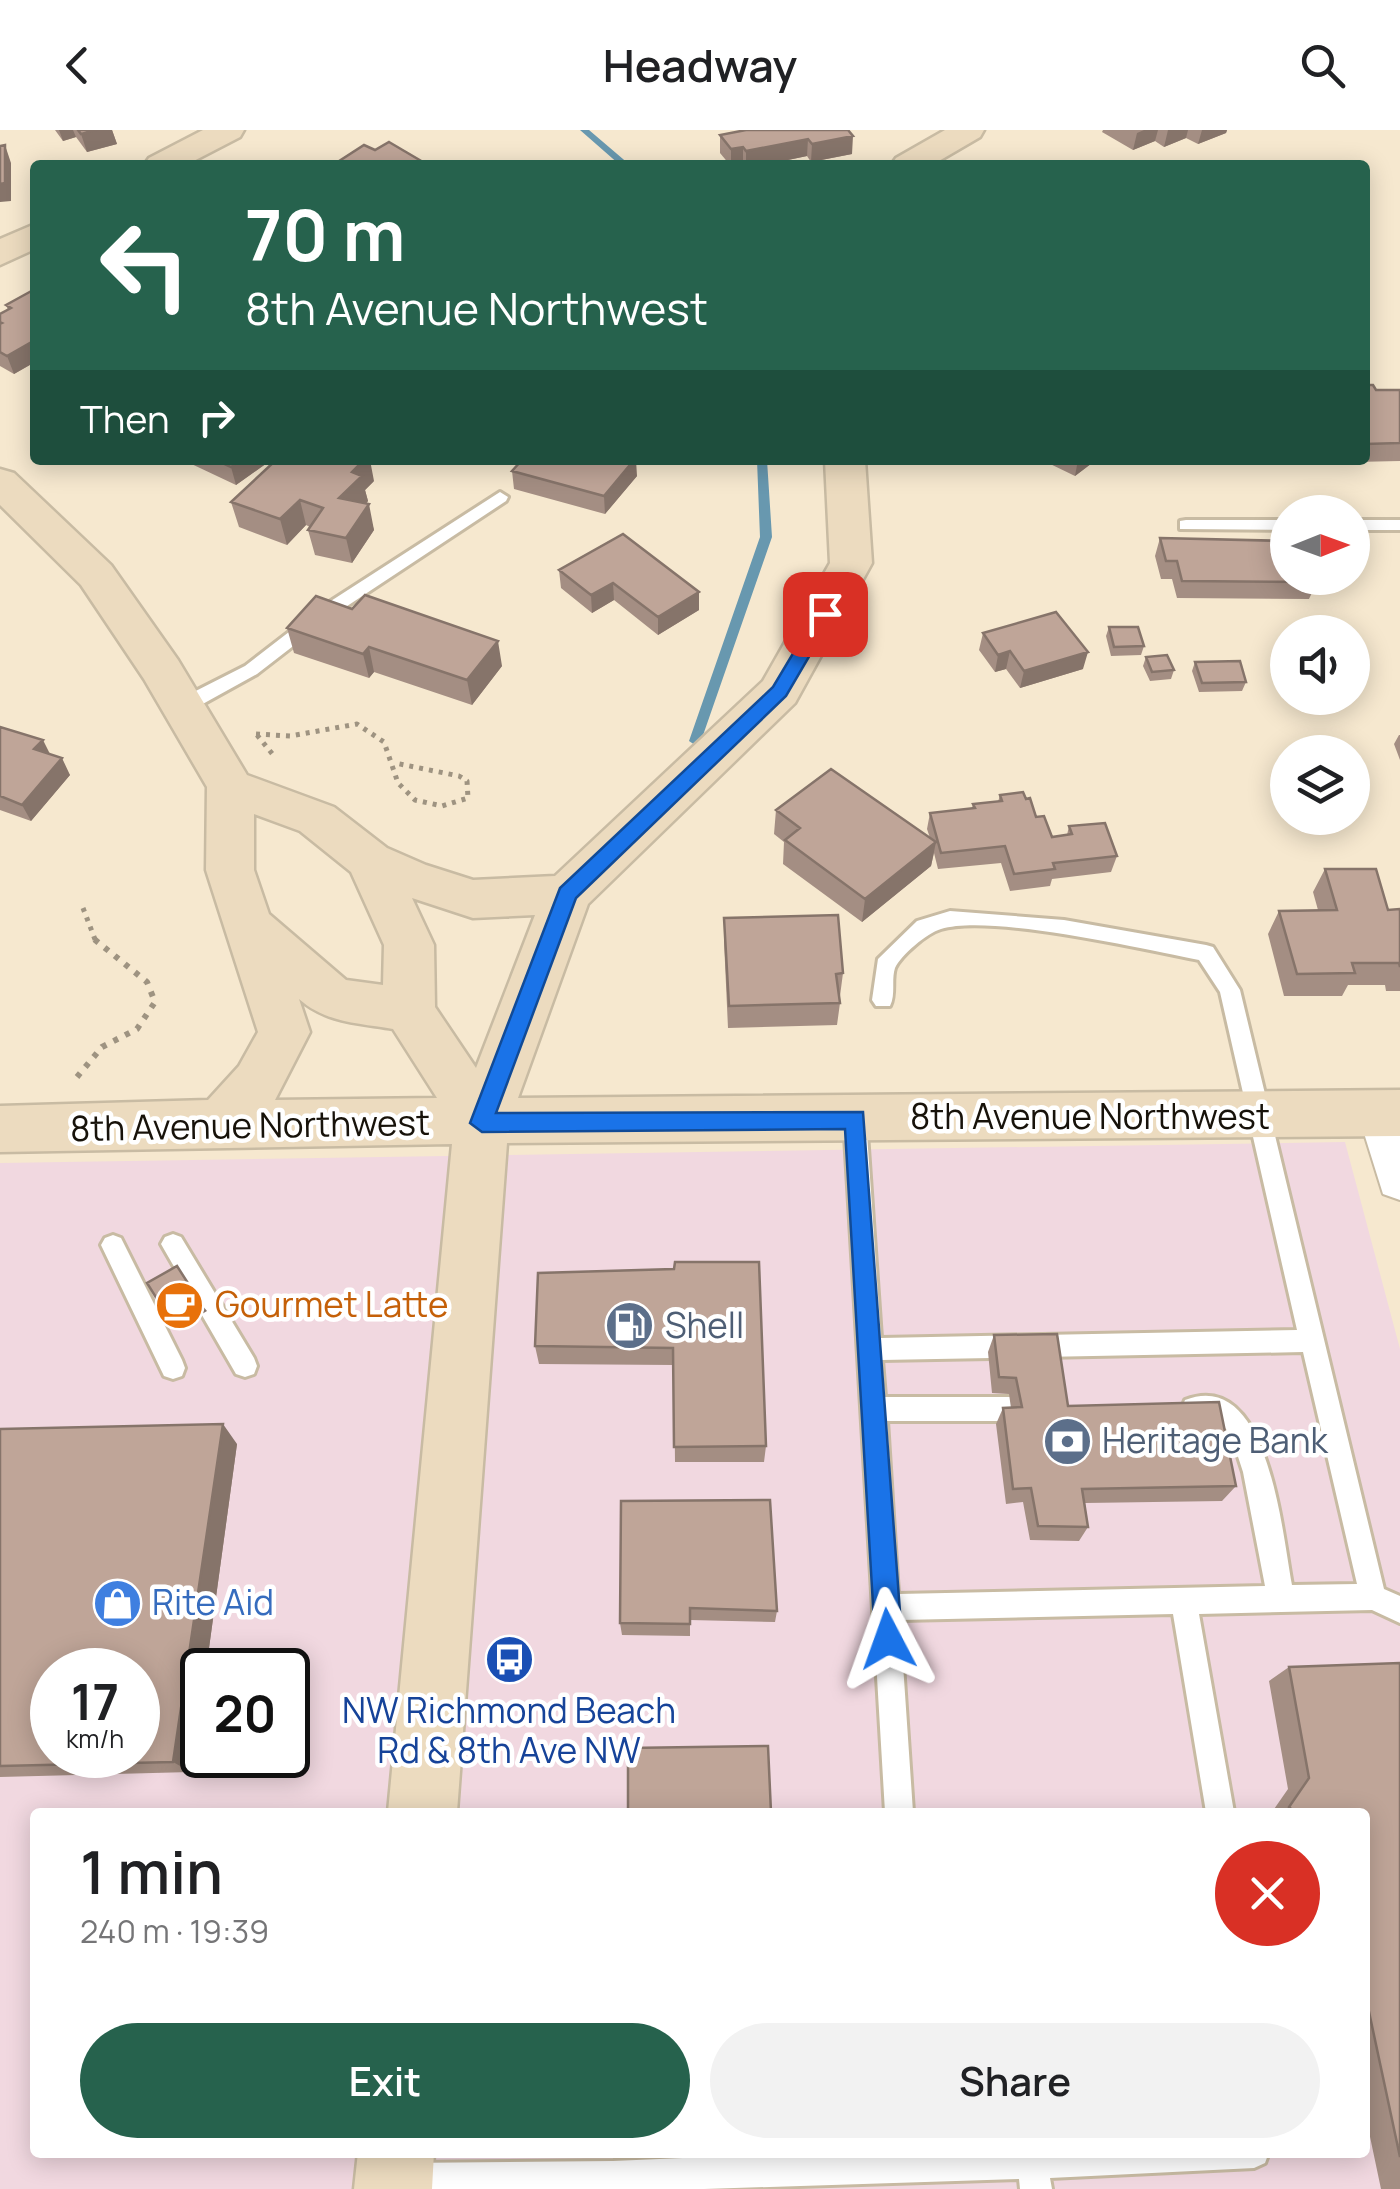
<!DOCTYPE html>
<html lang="en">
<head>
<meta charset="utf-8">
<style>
  body { margin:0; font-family:Manrope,sans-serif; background:#f2f2f2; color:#202124; height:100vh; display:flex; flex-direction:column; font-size:38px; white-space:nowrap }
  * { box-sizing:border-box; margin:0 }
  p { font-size:32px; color:#757577 }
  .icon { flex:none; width:55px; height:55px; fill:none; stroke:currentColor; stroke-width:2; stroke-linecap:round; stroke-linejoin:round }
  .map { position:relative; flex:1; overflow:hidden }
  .sheet { position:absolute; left:30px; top:1678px; width:1340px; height:350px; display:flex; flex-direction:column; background:#fff; border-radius:10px; box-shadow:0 5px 25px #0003 }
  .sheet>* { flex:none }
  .guide { position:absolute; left:30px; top:30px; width:1340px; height:305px; border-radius:10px; box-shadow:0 5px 25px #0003; background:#26624d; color:#fff; overflow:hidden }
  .needle { width:65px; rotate:89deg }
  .controls { position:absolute; left:1270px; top:365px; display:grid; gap:20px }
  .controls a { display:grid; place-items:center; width:100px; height:100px; border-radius:50%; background:#fff; box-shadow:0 5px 25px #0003; font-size:50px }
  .speed { position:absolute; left:30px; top:1518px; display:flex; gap:20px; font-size:50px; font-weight:700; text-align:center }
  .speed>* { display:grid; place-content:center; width:130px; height:130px; border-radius:50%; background:#fff; box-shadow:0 5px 25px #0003; line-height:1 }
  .speed small { font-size:25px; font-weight:400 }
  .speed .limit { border:5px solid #111; border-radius:15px; background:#fff; color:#111 }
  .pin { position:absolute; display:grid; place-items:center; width:85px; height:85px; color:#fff; margin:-42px; border-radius:20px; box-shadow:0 5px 15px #0006 }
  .me { position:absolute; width:110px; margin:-55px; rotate:356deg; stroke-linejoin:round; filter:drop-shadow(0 0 8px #0008) }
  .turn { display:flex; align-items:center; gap:35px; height:210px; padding:0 50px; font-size:45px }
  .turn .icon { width:130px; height:130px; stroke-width:2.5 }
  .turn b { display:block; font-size:70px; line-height:85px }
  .then { display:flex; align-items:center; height:95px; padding:0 50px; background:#0003; gap:20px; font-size:38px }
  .round { display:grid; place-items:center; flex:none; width:105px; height:105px; border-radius:52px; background:#f2f2f2 }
  .head { display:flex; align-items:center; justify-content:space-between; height:170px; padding:0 50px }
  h1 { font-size:60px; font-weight:600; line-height:75px }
  .cta { display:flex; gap:20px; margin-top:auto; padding:20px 50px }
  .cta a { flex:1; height:115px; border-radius:60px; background:#26624d; color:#fff; font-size:40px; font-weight:600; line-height:115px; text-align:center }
  .cta a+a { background:#f2f2f2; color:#202124 }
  header { display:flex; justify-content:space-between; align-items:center; height:130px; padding:0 50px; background:#fff; font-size:45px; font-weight:600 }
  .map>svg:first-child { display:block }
  .commercial { fill:#f1d8e0; fill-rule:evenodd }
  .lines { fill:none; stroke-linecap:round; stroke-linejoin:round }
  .stream { fill:#6898af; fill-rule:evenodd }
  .lane-casing { stroke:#c8bba3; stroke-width:6 }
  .street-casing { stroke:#c8bba3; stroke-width:4 }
  .secondary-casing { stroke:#c8bba3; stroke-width:5 }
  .path-far1 { stroke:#9e9381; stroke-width:5; stroke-dasharray:4 6; stroke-linecap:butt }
  .path { stroke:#9e9381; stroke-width:6; stroke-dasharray:5 8; stroke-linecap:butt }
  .lane { fill:#fff; fill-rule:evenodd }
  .street { fill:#fff; fill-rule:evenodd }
  .secondary { fill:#ecdbbf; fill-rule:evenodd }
  .wall { fill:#a48e83 }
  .shaded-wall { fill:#86746a }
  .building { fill:#bfa598; stroke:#86746a; stroke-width:2.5; fill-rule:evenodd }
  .route { fill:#1a73e8; stroke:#114b97; stroke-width:2.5 }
  .labels { text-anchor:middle; stroke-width:9; stroke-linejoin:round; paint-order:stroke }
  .street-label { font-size:35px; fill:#17120a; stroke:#fff }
  .food-label { font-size:35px; fill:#c56008; stroke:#fff; text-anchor:start }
  .service-label { font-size:35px; fill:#4e5e75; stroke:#fff; text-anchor:start }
  .shop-label { font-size:35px; fill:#366cbe; stroke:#fff; text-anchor:start }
  .transit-label { font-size:35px; fill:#164399; stroke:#fff }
</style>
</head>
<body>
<header><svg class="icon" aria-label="back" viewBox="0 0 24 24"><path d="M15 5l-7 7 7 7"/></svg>Headway<svg class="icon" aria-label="search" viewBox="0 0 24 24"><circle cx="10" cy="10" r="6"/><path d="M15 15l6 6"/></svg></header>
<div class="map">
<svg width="1400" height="2059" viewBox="0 0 1400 2059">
  <rect width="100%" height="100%" fill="#f6e8cf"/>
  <!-- commercial -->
  <path class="commercial" d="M1345,1012L1400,1219V2059H0V1033ZM52,1540H138V1625H52ZM202,1540H288V1625H202ZM35,1682H1365V2022H35Z"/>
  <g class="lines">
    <!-- stream -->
    <path class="stream" d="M580,0H589L630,35H620Z
      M757,330H767L772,407L701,611L695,615L689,611L760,407Z"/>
    <defs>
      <path id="lane" d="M500,362L508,367L506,371L332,486L257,544L190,581H176V571L245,536L320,478Z
        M1186,390H1288V400L1180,399V391Z
        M1352,390H1400V400H1352Z
        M950,781L1064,790L1206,815L1213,817L1240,860L1384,1459L1400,1466V1493L1372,1480L1199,1484L1234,1682H1206L1173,1484L900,1490L913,1682H885L844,989L847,982H863L866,989L881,1208L1297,1200L1220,862L1199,830C1143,819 991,784 941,799C927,803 901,825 895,838C891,850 896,864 890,876H876L872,870L878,829L917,791ZM1303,1222L1357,1454L1292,1455C1282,1404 1269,1237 1185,1270L1182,1278L1185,1286L1219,1291L1231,1305L1243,1342L1265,1456L898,1464L887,1291H1012L1021,1287L1024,1279L1021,1271L1012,1267H885L882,1230Z
        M173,1104L181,1107L254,1228L257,1236L254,1244L245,1247L236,1244L165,1121L161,1114L165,1107Z
        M113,1105L121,1108L182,1230L185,1238L182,1246L173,1249L164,1246L101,1115L105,1108Z
        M824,2022H1269L1265,2033L1254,2038L1050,2048L1052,2059H1020L1019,2049L704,2059H390L386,2049L391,2038L402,2033L613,2031Z"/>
      <path id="street" d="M1381,964L1397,970L1400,975V1070L1383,1064L1358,984L1365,970Z"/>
      <path id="secondary" d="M203,0H244L240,7L186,35H144L149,28Z
        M945,0H984L980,7L932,35H891L896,28Z
        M35,94V119L0,135V109Z
        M825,330H865L872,433L795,573L588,774L518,968L1400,960V1006L507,1013L457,1682H388L452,1014L0,1022V976L208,970L239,936L258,902L206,740L207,657L144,549L81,455L0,375V339L14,343L111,435L178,530L247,645L334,677L387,718L426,735L473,750L555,746L763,551L830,433ZM254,684L300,701L351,742L384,815L383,855L346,850L269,784L254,740ZM412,768L473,788L535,785L476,938L435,877L434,815ZM299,869C326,893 359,893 393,899L437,968L275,970L310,902Z
        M358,2022H434L432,2059H354Z"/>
    </defs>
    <!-- lane casing -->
    <use href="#lane" class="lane-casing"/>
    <!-- street casing -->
    <use href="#street" class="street-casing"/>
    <!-- secondary casing -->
    <use href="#secondary" class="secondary-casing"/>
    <!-- path-far1 -->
    <path class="path-far1" d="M256,604L290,606L357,594L384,612L398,653L415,670L442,676L468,668L467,651L459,646L395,633
      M257,605L274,626
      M83,778L96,812"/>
    <!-- path -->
    <path class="path" d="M77,947L102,917L137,899L155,872L147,852L94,809"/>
    <!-- lane -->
    <use href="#lane" class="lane"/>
    <!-- street -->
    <use href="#street" class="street"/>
    <!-- secondary -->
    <use href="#secondary" class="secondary"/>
  </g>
  <!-- wall -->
  <path class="wall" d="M55,0H112L117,14L87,22L76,7L63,11Z
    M848,0L852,24L811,32L807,26L764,35H730L720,23V5Z
    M1103,0H1227L1226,3L1198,14L1186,8L1164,17L1155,11L1133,20L1102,2Z
    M35,159V232L14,244L0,236V184L8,180L6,175Z
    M1365,255L1376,260H1400V331L1354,332L1353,330H1365Z
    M183,330H267V333L236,355Z
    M1042,330H1096L1075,346Z
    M512,341L637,346L605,384L514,359Z
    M374,351L365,360L368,371L366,374L374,400L352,433L315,425L308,400L310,397L306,395L287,415L239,397L231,372Z
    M623,404L699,480L658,505L614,470L592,483L561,458L559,440Z
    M1160,408L1317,452L1309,469L1177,468L1172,449H1161L1155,426Z
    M1109,497L1144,516L1141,525L1111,526L1106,506Z
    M287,498L502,536L472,575L374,542L369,548L294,523Z
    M983,503L1083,539L1020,558L1006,539L995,542L979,520Z
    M1146,527L1174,540L1171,549L1150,551L1143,536Z
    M1195,532L1246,552L1242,561L1199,562L1192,541Z
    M0,597L50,624L70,645L31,691L0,680Z
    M1399,605H1400V630L1394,614Z
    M1000,665L1036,687L1052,707L1067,705L1069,696L1117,726L1111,742L1052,749L1050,756L1010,761L1001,733L938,739L934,723L931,736L862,792L783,734L784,712L774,704L776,680L930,708L927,699L930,683L972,678L973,674L998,672Z
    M1325,739L1388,780L1400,779V861H1386L1385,855H1348L1342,866H1284L1268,804L1279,781L1318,780L1313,762Z
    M724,788L843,843L840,866H839L840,873L837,895L728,898L724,811Z
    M674,1139L766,1316L764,1332H675L674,1235L539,1234L535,1216Z
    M994,1205L1068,1276L1236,1356L1222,1371L1085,1373L1088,1397L1079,1411L1030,1410L1023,1372L1006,1374L996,1294L1003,1278H1011L1009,1264L992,1263L988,1222Z
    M0,1299L237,1314L206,1540H202V1562L191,1642L0,1647Z
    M621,1371L777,1481L775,1492L690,1490V1506L622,1505L620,1493Z
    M1400,1533V2059H1381L1365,1983V1682H1272L1288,1659L1269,1551L1289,1537Z"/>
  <!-- shaded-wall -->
  <path class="shaded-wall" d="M59,0H73L76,7L63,11Z
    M97,0H112L117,14L87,22L81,4Z
    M1144,0H1158L1155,11L1133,20L1137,3Z
    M1168,0H1188L1186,8L1164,17Z
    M1202,0H1227L1226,3L1198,14Z
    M853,6L852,24L811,32L812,14Z
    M808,9L807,26L764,35H746V21Z
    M5,15L11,33V71L0,72V54Z
    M743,17V35H731V19Z
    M35,210V232L14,244L7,226Z
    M241,330H267V333L236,355L231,337Z
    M364,330H370L374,351L365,360L368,371L345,394L339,368L352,342Z
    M634,330H636L637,346L605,384L604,366Z
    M1078,330H1096L1075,346Z
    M300,370L306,395L287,415L280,389Z
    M369,374L374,400L352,433L346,408Z
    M613,453L614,470L592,483L591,465Z
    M699,462V480L658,505V487Z
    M498,511L502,536L472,575L467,550Z
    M369,517L374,542L369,548L363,524Z
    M1010,521L1006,539L995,542L998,525Z
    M1088,522L1083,539L1020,558L1024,541Z
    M43,610L51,626L34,619Z
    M62,628L70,645L31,691L22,675Z
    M936,712L931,736L862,792L865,769Z
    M202,1175L207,1181L177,1199L172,1193Z
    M223,1294L237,1314L206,1540H202V1562L191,1642L173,1632Z"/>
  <!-- building -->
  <path class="building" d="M78,0H97L81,4Z
    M746,0H848L853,6L812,14L808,9L746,21L743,17L731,19L720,5Z
    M389,12L428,35H333L364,15L375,20Z
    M5,15V53L0,54V16Z
    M35,159V210L7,226L0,222V194L2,193L0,192V184L11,178L6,175Z
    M1365,255H1373L1376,260H1400V313L1365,314Z
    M216,330H241L231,337Z
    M276,330H364L352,342L362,346L339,368L369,374L346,408L308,400L323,378L300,370L280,389L231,372Z
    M522,330H634L604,366L512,341Z
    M623,404L699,462L658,487L613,453L591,465L559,440Z
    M1160,408L1288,411V448H1315L1317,452L1182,451L1177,431H1166Z
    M365,465L498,511L467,550L369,517L363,524L287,498L316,466L352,479Z
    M1056,482L1088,522L1024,541L1010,521L998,525L983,503Z
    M1109,497H1138L1144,516L1114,517Z
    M1167,525L1174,540L1152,542L1146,527Z
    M1240,531L1246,552L1202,553L1195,532Z
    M0,597L43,610L34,619L62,628L22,675L0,666Z
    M831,639L936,712L865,769L785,710L800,698L776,680Z
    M1023,662L1026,669L1030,668L1036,687L1044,686L1052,707L1072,704L1069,696L1105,693L1117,726L1053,733L1055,739L1014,744L1005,716L941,723L930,683L975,678L973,674L1002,671L1000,665Z
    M1325,739H1376L1388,780L1400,779V837L1399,833H1352L1355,843L1297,844L1279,781L1337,780Z
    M838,785L843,843L836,844L840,873L729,876L724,788Z
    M675,1132H759L766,1316L674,1317L673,1218L535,1216L538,1143L674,1139Z
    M177,1136L202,1175L172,1193L147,1153Z
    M1057,1204L1068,1276L1219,1272L1236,1356L1082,1359L1088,1397L1038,1396L1031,1358L1013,1359L1003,1278L1022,1277L1016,1248L999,1247L994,1205Z
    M223,1294L173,1632L0,1636V1299ZM52,1540H138V1625H52Z
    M770,1370L777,1481L690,1478V1494L620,1493L621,1371Z
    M1400,1533V2027L1365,1863V1682H1294L1289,1677L1309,1648L1289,1537Z
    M768,1616L771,1682H628V1618Z"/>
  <!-- route -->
  <path class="route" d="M825,478L834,484L786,566L576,768L496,983L863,982L902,1509L898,1519L888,1523L879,1519L875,1509L845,999L482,1002L470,993L560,758L773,557L819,480Z"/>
  <!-- icons -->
  <defs>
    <symbol id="cafe-disc" viewBox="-11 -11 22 22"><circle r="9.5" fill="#e8710a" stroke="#fff"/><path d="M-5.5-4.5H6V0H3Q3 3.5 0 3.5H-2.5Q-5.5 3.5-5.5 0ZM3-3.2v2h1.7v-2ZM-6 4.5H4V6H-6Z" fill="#fff"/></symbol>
    <symbol id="fuel-disc" viewBox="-11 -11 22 22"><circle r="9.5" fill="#5c6f8a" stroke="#fff"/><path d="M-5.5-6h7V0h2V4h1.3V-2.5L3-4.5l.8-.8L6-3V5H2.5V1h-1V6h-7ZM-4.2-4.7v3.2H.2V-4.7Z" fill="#fff"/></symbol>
    <symbol id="bank-disc" viewBox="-11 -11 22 22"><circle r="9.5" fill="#5c6f8a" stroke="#fff"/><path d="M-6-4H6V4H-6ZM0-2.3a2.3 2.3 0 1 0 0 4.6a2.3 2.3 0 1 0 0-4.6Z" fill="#fff"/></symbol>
    <symbol id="shop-disc" viewBox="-11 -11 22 22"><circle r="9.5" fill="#3f7fe0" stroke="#fff"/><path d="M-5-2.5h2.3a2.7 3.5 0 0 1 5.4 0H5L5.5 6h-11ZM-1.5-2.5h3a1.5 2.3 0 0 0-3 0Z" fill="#fff"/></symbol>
    <symbol id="bus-disc" viewBox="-11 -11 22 22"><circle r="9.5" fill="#1a4fb4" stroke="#fff"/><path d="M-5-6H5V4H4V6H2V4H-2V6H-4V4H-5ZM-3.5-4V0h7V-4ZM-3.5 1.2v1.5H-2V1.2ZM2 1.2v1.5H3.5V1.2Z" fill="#fff"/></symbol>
  </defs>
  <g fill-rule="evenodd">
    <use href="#cafe-disc" x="152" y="1148" width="55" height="55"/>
    <use href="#fuel-disc" x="602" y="1168" width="55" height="55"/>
    <use href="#bank-disc" x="1040" y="1284" width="55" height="55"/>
    <use href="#shop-disc" x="90" y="1446" width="55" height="55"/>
    <use href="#bus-disc" x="482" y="1502" width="55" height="55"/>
  </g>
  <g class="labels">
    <!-- street labels -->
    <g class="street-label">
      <text x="1090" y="999">8th Avenue Northwest</text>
      <text transform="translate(250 996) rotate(-1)" y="12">8th Avenue Northwest</text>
    </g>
    <!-- food labels -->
    <g class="food-label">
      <text x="215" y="1187">Gourmet Latte</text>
    </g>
    <!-- service labels -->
    <g class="service-label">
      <text x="665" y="1208">Shell</text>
      <text x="1102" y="1323">Heritage Bank</text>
    </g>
    <!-- shop labels -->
    <g class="shop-label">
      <text x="152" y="1485">Rite Aid</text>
    </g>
    <!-- transit labels -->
    <g class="transit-label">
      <text x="509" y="1593">NW Richmond Beach<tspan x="509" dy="40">Rd &amp; 8th Ave NW</tspan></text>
    </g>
  </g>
</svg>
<div class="controls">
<a><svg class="needle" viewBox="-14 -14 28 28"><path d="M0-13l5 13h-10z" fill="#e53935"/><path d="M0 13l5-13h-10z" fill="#757577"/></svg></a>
<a><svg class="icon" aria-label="sound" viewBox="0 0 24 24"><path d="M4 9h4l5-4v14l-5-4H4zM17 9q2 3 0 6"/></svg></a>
<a><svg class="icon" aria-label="layers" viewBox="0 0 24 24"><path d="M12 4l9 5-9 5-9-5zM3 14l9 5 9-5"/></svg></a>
</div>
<div class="speed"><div>17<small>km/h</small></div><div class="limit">20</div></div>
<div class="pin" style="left:825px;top:484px;background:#d93025"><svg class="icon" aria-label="arrive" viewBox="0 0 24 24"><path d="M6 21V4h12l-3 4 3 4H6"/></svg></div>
<svg class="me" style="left:888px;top:1509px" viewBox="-20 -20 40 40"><path d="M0-17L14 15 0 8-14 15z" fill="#1a73e8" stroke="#fff" stroke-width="4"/></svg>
<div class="guide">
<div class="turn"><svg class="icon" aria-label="left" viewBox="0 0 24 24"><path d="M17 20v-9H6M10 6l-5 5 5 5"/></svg><div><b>70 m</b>8th Avenue Northwest</div></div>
<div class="then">Then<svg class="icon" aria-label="right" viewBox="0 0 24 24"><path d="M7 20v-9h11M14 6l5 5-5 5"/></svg></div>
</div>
<section class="sheet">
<div class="head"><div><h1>1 min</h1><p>240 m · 19:39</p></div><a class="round" style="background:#d93025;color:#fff"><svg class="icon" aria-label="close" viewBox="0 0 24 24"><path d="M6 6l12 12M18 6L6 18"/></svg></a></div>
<div class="cta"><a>Exit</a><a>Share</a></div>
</section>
</div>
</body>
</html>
